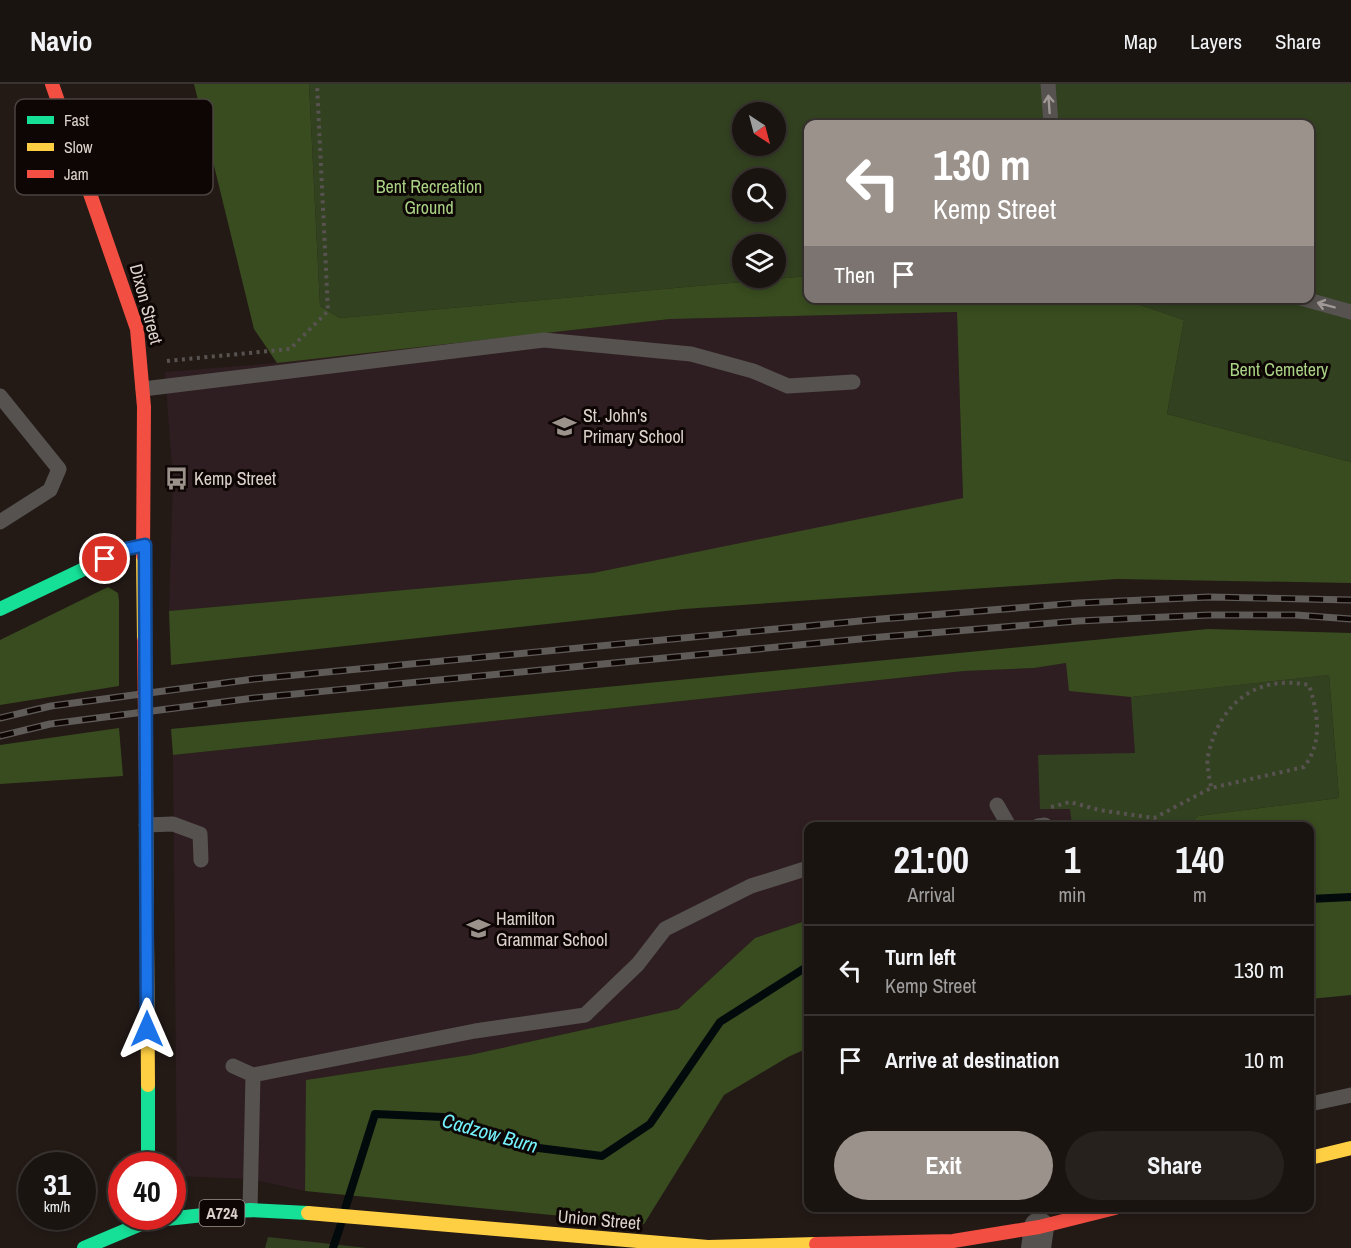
<!DOCTYPE html>
<html lang="en">
<head>
<meta charset="utf-8">
<style>
  body { margin:0; font-family:"Archivo Narrow",sans-serif; background:#27211e; color:#f1f3f6; height:100vh; display:flex; flex-direction:column; font-size:22px; white-space:nowrap }
  * { box-sizing:border-box; margin:0 }
  p { font-size:20px; color:#9f9e9f }
  .icon { flex:none; width:33px; height:33px; fill:none; stroke:currentColor; stroke-width:2; stroke-linecap:round; stroke-linejoin:round }
  .map { position:relative; flex:1; overflow:hidden }
  .sheet { position:absolute; left:804px; top:738px; width:510px; height:390px; display:flex; flex-direction:column; background:#1a1410; border-radius:12px; box-shadow:0 3px 9px #0003,0 0 0 2px #383330 }
  .sheet>* { flex:none }
  .top-card { position:absolute; left:804px; top:36px; width:510px; height:183px; border-radius:12px; box-shadow:0 3px 9px #0003,0 0 0 2px #383330; background:#9c928c; color:#fff; overflow:hidden }
  .needle { width:39px; rotate:144deg }
  .controls { position:absolute; left:732px; top:18px; display:grid; gap:12px }
  .controls a { display:grid; place-items:center; width:54px; height:54px; border-radius:50%; background:#1a1410; box-shadow:0 3px 9px #0003,0 0 0 2px #383330; font-size:30px }
  .speed { position:absolute; left:18px; top:1068px; display:flex; gap:12px; font-size:30px; font-weight:700; text-align:center }
  .speed>* { display:grid; place-content:center; width:78px; height:78px; border-radius:50%; background:#1a1410; box-shadow:0 3px 9px #0003,0 0 0 2px #383330; line-height:1 }
  .speed small { font-size:15px; font-weight:400 }
  .speed .limit { border:9px solid #d22; background:#fff; color:#111 }
  .pin { position:absolute; display:grid; place-items:center; width:51px; height:51px; color:#fff; margin:-26px; border:3px solid #fff; border-radius:50%; box-shadow:0 2px 6px #0007 }
  .me { position:absolute; width:66px; margin:-33px; rotate:0deg; stroke-linejoin:round; filter:drop-shadow(0 0 4px #0008) }
  .turn { display:flex; align-items:center; gap:21px; height:126px; padding:0 30px; font-size:27px }
  .turn .icon { width:78px; height:78px; stroke-width:2.5 }
  .turn b { display:block; font-size:42px; line-height:51px }
  .then { display:flex; align-items:center; height:57px; padding:0 30px; background:#0003; gap:12px; font-size:22px }
  .eta { display:flex; justify-content:space-evenly; align-items:center; height:102px; text-align:center }
  .eta b { font-size:36px; font-weight:700; line-height:42px }
  .action { display:flex; gap:12px; margin-top:auto; padding:12px 30px }
  .action a { flex:1; height:69px; border-radius:36px; background:#9c928c; color:#fff; font-size:24px; font-weight:700; line-height:69px; text-align:center }
  .action a+a { background:#27211e; color:#f1f3f6 }
  ul { padding:0; list-style:none }
  li { display:flex; align-items:center; gap:18px; height:90px; padding:0 30px; border-top:2px solid #383330 }
  li div { flex:1 }
  li b { display:block; font-size:22px }
  li em { font-style:normal }
  header { display:flex; align-items:center; gap:36px; box-sizing:border-box; height:84px; padding:0 30px; background:#1a1410; border-bottom:2px solid #383330 }
  header strong { font-size:28px }
  nav { display:flex; gap:33px; margin-inline-start:auto; font-size:21px }
  .map>svg:first-child { display:block }
  .education { fill:#2f1e21 }
  .green { fill:#324120; fill-rule:evenodd }
  .forest { fill:#384c1f }
  .lines { fill:none; stroke-linecap:round; stroke-linejoin:round }
  .stream { stroke:#030a0c; stroke-width:8 }
  .path { stroke:#585351; stroke-width:4; stroke-dasharray:3 4.5; stroke-linecap:butt }
  .lane { stroke:#565250; stroke-width:15 }
  .street { stroke:#565250; stroke-width:30 }
  .fast { stroke:#16e098; stroke-width:14 }
  .slow { stroke:#ffcf43; stroke-width:14 }
  .jam { stroke:#f24e42; stroke-width:14 }
  .rail-casing { stroke:#5f5b58; stroke-width:7 }
  .rail { stroke:#0d0604; stroke-width:4.5; stroke-dasharray:14; stroke-linecap:butt }
  .jam-bridge { stroke:#f24e42; stroke-width:14 }
  .oneway { stroke:#a09894 }
  .route-casing { stroke:#114b97; stroke-width:15 }
  .route { stroke:#1a73e8; stroke-width:10 }
  .labels { text-anchor:middle; stroke-width:6; stroke-linejoin:round; paint-order:stroke }
  .shield { fill:#0d0604; stroke:#9f958f; stroke-width:1.5 }
  .shield-label { font-size:16px; font-weight:bold; fill:#ddd2cb }
  .park-label { font-size:18px; fill:#aad284; stroke:#0d0604 }
  .street-label { font-size:18px; fill:#ddd2cb; stroke:#0d0604 }
  .poi-label { font-size:18px; fill:#ddd2cb; stroke:#0d0604; text-anchor:start }
  .water-label { font-size:20px; font-style:italic; fill:#74f2fe; stroke:#0d0604 }
  .key { fill:#0d0604; stroke:#4b4340; stroke-width:1.5 }
  .key-label { font-size:16px; fill:#ddd2cb }
</style>
</head>
<body>
<header>
<strong>Navio</strong>
<nav><a>Map</a><a>Layers</a><a>Share</a></nav>
</header>
<div class="map">
<svg width="1351" height="1164" viewBox="0 0 1351 1164">
  <rect width="100%" height="100%" fill="#231a16"/>
  <!-- education -->
  <path class="education" d="M957,228L963,415L593,489L169,527L173,397L165,288L277,279L670,235Z
    M1067,579L1329,591L1189,742H808V836L755,854L678,925L470,971L307,996L305,1107L251,1095L177,1092L173,671L964,587L1034,584Z"/>
  <!-- green -->
  <path class="green" d="M309,0H1351V378L1167,330L1184,236L1123,215L1310,214V40H808V192L340,234L320,222ZM742,28H776V62H742ZM742,94H776V128H742ZM742,160H776V194H742Z
    M1329,591L1339,714L1198,732L1189,742H1072L1070,725H1040L1038,671L1135,669L1131,613Z
    M268,1153L367,1164H265Z"/>
  <!-- forest -->
  <path class="forest" d="M194,0H309L320,222L340,234L808,192V214L1123,215L1184,236L1167,330L1351,378V499L1117,495L684,525L171,581L169,527L593,489L963,414L957,228L670,235L277,279L254,245Z
    M108,503L118,509L119,517V602L0,621V556Z
    M1208,545L1351,549V911L1310,915V742H1189L1198,732L1339,714L1329,591L1131,613L1069,607L1066,579L1034,584L964,587L173,671L171,645Z
    M119,644L123,692L0,700V661Z
    M808,836V964L788,973L724,1011L644,1140L305,1107L306,996L470,971L678,925L755,854Z"/>
  <g class="lines">
    <!-- stream -->
    <path class="stream" d="M1310,815L1351,813
      M345,1125L375,1030L443,1033L523,1062L602,1072L650,1040L720,938L808,882
      M333,1164L341,1140"/>
    <!-- path -->
    <path class="path" d="M167,277L290,265L328,227L317,0
      M1051,723L1070,718L1099,726L1154,734L1211,704L1304,683C1323,658 1318,629 1309,601C1256,590 1219,620 1208,672C1206,681 1210,695 1211,704"/>
    <!-- lane -->
    <path class="lane" d="M1048,0L1051,40
      M1301,214L1351,228
      M143,305L544,256L691,270L753,287L788,302L853,298
      M0,312L59,385L50,406L0,438
      M997,721L1009,742
      M146,741L173,740L200,750L201,776
      M1038,742L1045,741
      M233,982L253,991L250,1126
      M253,991L475,947L585,931L638,880L665,845L751,802L808,784
      M1310,1020L1351,1011"/>
    <!-- street -->
    <path class="street" d="M1036,1164L1039,1143"/>
    <!-- fast -->
    <path class="fast" d="M0,525L126,465L145,461
      M148,1001V1082
      M84,1164L148,1137L250,1126L308,1129"/>
    <!-- slow -->
    <path class="slow" d="M143,471L144,557
      M146,705L148,1001
      M1310,1074L1351,1064
      M308,1129L708,1163L816,1160"/>
    <!-- jam -->
    <path class="jam" d="M52,0L137,245L144,323L143,471
      M816,1160L953,1157L1039,1143L1115,1124"/>
    <defs>
      <path id="rail" d="M0,634L51,622L254,595L881,535L1078,519L1209,513L1351,516
        M0,652L50,640L254,614L881,553L1078,537L1209,531H1296L1351,535"/>
    </defs>
    <!-- rail casing -->
    <use href="#rail" class="rail-casing"/>
    <!-- rail -->
    <use href="#rail" class="rail"/>
    <!-- jam-bridge -->
    <path class="jam-bridge" d="M144,557L146,705"/>
  </g>
  <!-- one-way arrows -->
  <defs><path id="oneway-shaft" d="M-6 0H5M1.5-3L5.5 0L1.5 3" fill="none" stroke-width="1.6" stroke-linecap="round" stroke-linejoin="round" transform="scale(1.5)"/></defs>
  <g class="oneway">
    <use href="#oneway-shaft" transform="translate(1049 20) rotate(-94)"/>
    <use href="#oneway-shaft" transform="translate(1326 221) rotate(-165)"/>
  </g>
  <g class="lines">
    <defs>
      <path id="route" d="M105,475L126,465L145,461L147,945"/>
    </defs>
    <!-- route casing -->
    <use href="#route" class="route-casing"/>
    <!-- route -->
    <use href="#route" class="route"/>
  </g>
  <!-- icons -->
  <defs>
    <symbol id="school-bare" viewBox="-9 -9 18 18"><path d="M0-5L7-2L0 1L-7-2ZM-4 1L0 2.5L4 1V4Q0 6-4 4Z" fill="#9c928c" stroke="#0d0604" stroke-width="2.5" paint-order="stroke"/></symbol>
    <symbol id="bus-bare" viewBox="-9 -9 18 18"><path d="M-5-6H5V4H4V6H2V4H-2V6H-4V4H-5ZM-3.5-4V0h7V-4ZM-3.5 1.2v1.5H-2V1.2ZM2 1.2v1.5H3.5V1.2Z" fill="#9c928c" stroke="#0d0604" stroke-width="2.5" paint-order="stroke"/></symbol>
  </defs>
  <g fill-rule="evenodd">
    <use href="#school-bare" x="548" y="326" width="33" height="33"/>
    <use href="#bus-bare" x="160" y="378" width="33" height="33"/>
    <use href="#school-bare" x="462" y="828" width="33" height="33"/>
  </g>
  <g class="labels">
    <!-- shield labels -->
    <rect class="shield" x="199.5" y="1116" width="45" height="26" rx="4.5"/>
    <g class="shield-label">
      <text x="222" y="1135">A724</text>
    </g>
    <!-- park labels -->
    <g class="park-label">
      <text x="429" y="109">Bent Recreation<tspan x="429" dy="21">Ground</tspan></text>
      <text x="1279" y="292">Bent Cemetery</text>
    </g>
    <!-- street labels -->
    <g class="street-label">
      <text transform="translate(146 220) rotate(75)" y="6">Dixon Street</text>
      <text transform="translate(599 1136) rotate(5)" y="6">Union Street</text>
    </g>
    <!-- poi labels -->
    <g class="poi-label">
      <text x="583" y="338">St. John's<tspan x="583" dy="21">Primary School</tspan></text>
      <text x="194" y="401">Kemp Street</text>
      <text x="496" y="841">Hamilton<tspan x="496" dy="21">Grammar School</tspan></text>
    </g>
    <!-- water labels -->
    <g class="water-label">
      <text transform="translate(490 1049) rotate(16)" y="7">Cadzow Burn</text>
    </g>
  </g>
  <!-- legend -->
  <rect x="15" y="15" width="198" height="96" rx="9" class="key"/>
  <rect x="27" y="32" width="27" height="8" fill="#16e098"/>
  <rect x="27" y="59" width="27" height="8" fill="#ffcf43"/>
  <rect x="27" y="86" width="27" height="8" fill="#f24e42"/>
  <g class="key-label">
    <text x="64" y="42">Fast</text>
    <text x="64" y="69">Slow</text>
    <text x="64" y="96">Jam</text>
  </g>
</svg>
<div class="controls">
<a><svg class="needle" viewBox="-14 -14 28 28"><path d="M0-13l5 13h-10z" fill="#e53935"/><path d="M0 13l5-13h-10z" fill="#9f9e9f"/></svg></a>
<a><svg class="icon" aria-label="search" viewBox="0 0 24 24"><circle cx="10" cy="10" r="6"/><path d="M15 15l6 6"/></svg></a>
<a><svg class="icon" aria-label="layers" viewBox="0 0 24 24"><path d="M12 4l9 5-9 5-9-5zM3 14l9 5 9-5"/></svg></a>
</div>
<div class="speed"><div>31<small>km/h</small></div><div class="limit">40</div></div>
<div class="pin" style="left:105px;top:475px;background:#d93025"><svg class="icon" aria-label="arrive" viewBox="0 0 24 24"><path d="M6 21V4h12l-3 4 3 4H6"/></svg></div>
<svg class="me" style="left:147px;top:945px" viewBox="-20 -20 40 40"><path d="M0-17L14 15 0 8-14 15z" fill="#1a73e8" stroke="#fff" stroke-width="4"/></svg>
<div class="top-card">
<div class="turn"><svg class="icon" aria-label="left" viewBox="0 0 24 24"><path d="M17 20v-9H6M10 6l-5 5 5 5"/></svg><div><b>130 m</b>Kemp Street</div></div>
<div class="then">Then<svg class="icon" aria-label="arrive" viewBox="0 0 24 24"><path d="M6 21V4h12l-3 4 3 4H6"/></svg></div>
</div>
<section class="sheet">
<div class="eta">
<div><b>21:00</b><p>Arrival</p></div>
<div><b>1</b><p>min</p></div>
<div><b>140</b><p>m</p></div>
</div>
<ul>
<li><svg class="icon" aria-label="left" viewBox="0 0 24 24"><path d="M17 20v-9H6M10 6l-5 5 5 5"/></svg><div><b>Turn left</b><p>Kemp Street</p></div><em>130 m</em></li>
<li><svg class="icon" aria-label="arrive" viewBox="0 0 24 24"><path d="M6 21V4h12l-3 4 3 4H6"/></svg><div><b>Arrive at destination</b></div><em>10 m</em></li>
</ul>
<div class="action"><a>Exit</a><a>Share</a></div>
</section>
</div>
</body>
</html>
